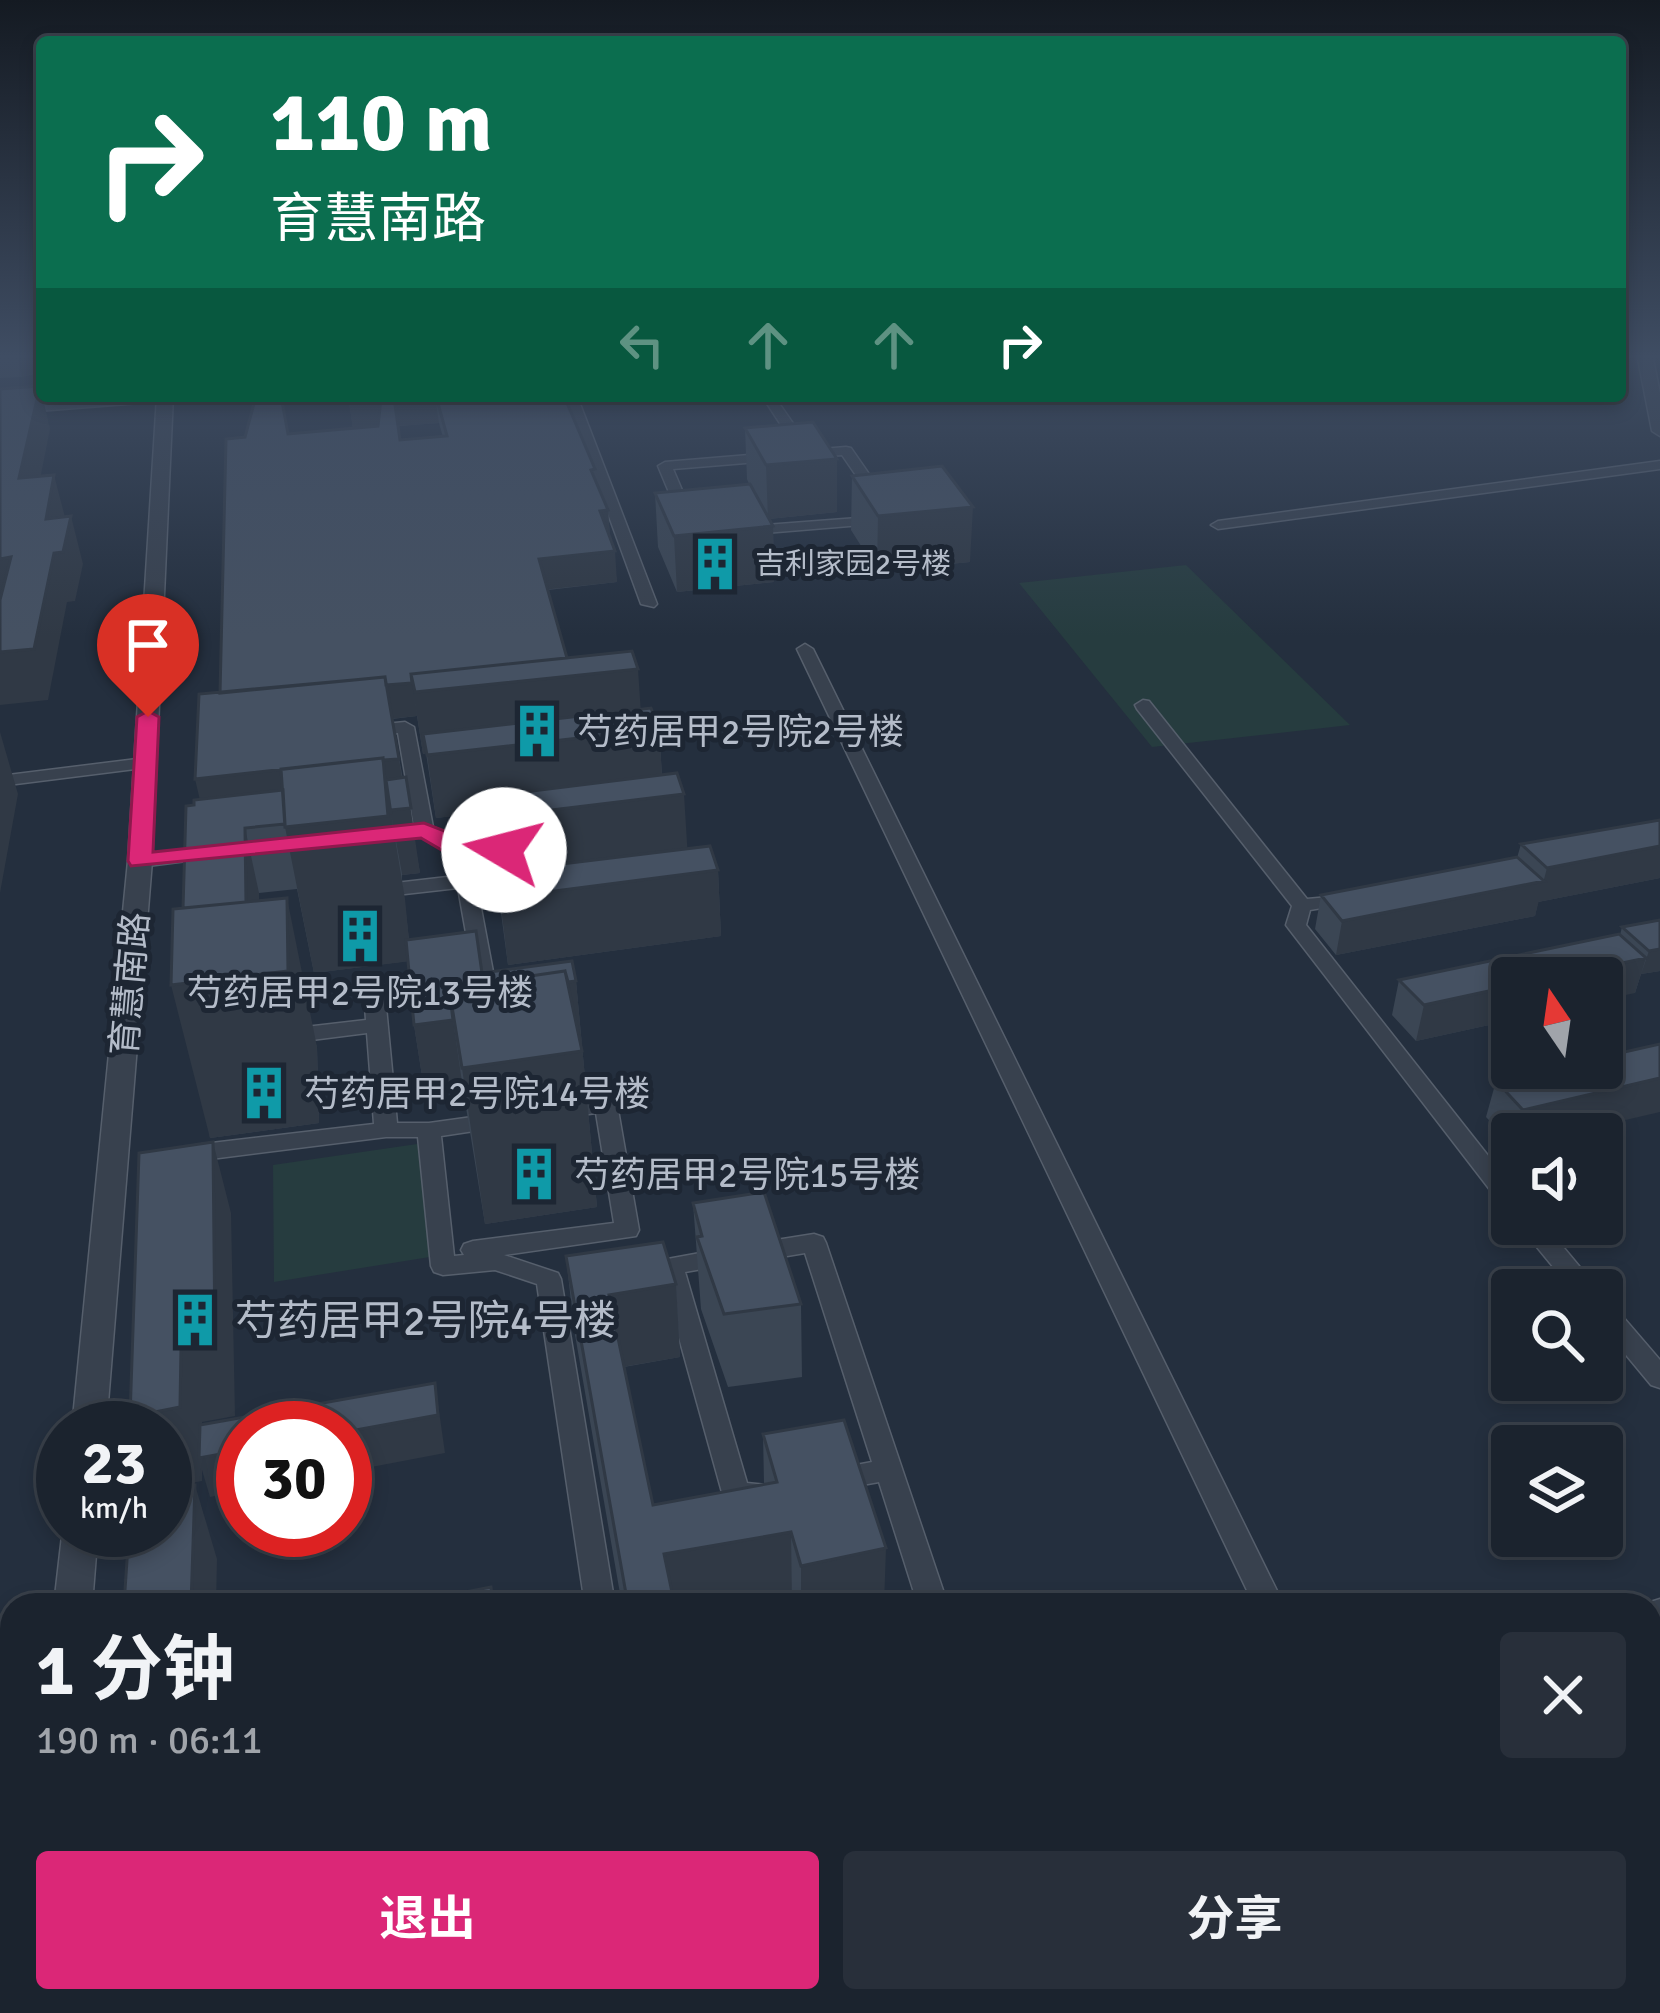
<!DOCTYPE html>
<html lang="zh">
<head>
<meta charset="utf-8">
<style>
  body { margin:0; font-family:Signika,"Noto Sans SC",sans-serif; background:#282f3a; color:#f1f3f6; height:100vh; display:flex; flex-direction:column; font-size:45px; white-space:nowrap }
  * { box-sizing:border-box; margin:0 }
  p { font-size:39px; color:#a0a4aa }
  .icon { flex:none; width:66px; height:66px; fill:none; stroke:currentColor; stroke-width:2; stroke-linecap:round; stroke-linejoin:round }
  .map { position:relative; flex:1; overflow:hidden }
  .details { position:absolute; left:0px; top:1593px; width:1662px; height:420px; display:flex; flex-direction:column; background:#1b232e; border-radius:36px 36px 0 0; box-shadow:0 6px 18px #0003,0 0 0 3px #39404a }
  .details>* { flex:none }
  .hud { position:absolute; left:36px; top:36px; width:1590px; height:366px; border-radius:12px; box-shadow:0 6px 18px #0003,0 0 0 3px #39404a; background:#0b6e4f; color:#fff; overflow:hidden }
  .needle { width:78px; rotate:347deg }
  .tools { position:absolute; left:1491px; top:957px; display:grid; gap:24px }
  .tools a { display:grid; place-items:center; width:132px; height:132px; border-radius:12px; background:#1b232e; box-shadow:0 6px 18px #0003,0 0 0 3px #39404a; font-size:60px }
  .speed { position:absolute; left:36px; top:1401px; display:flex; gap:24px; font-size:60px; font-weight:700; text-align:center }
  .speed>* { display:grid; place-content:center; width:156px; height:156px; border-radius:50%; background:#1b232e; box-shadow:0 6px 18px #0003,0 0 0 3px #39404a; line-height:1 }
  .speed small { font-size:30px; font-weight:400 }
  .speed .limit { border:18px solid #d22; background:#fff; color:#111 }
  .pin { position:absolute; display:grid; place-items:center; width:102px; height:102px; color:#fff; margin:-123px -51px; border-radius:50% 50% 50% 0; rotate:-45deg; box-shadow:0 0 12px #0007 }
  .pin .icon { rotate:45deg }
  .me { position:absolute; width:132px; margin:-66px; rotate:278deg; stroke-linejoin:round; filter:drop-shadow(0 0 9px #0008) }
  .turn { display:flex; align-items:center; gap:42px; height:252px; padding:0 36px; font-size:54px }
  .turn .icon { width:156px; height:156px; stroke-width:2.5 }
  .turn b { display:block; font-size:84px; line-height:102px }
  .lanes { display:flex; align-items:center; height:114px; padding:0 36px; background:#0003; justify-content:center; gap:60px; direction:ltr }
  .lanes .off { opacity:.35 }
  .round { display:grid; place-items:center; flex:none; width:126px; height:126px; border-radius:12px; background:#282f3a }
  .headline { display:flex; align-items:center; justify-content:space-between; height:204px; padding:0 36px }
  h1 { font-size:72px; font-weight:700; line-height:90px }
  .cta { display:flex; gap:24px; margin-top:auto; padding:24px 36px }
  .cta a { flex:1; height:138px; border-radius:12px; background:#db2777; color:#fff; font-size:48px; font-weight:700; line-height:138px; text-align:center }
  .cta a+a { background:#282f3a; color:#f1f3f6 }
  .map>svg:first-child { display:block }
  .green { fill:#263c3f }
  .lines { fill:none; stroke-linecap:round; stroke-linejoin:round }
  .minor-casing { stroke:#565f6c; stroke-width:3 }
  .tertiary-casing { stroke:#565f6c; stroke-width:3 }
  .secondary-casing { stroke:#565f6c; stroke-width:3 }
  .primary-casing { stroke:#414a57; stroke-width:3 }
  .minor { fill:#38414e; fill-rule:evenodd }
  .tertiary { fill:#38414e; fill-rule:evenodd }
  .secondary { fill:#465061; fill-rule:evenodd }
  .primary { fill:#56606e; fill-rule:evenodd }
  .wall { fill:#3b4654; fill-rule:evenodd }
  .shaded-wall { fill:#303945 }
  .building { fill:#455162; stroke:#303945; stroke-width:3 }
  .route { fill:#db2777; stroke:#8e194d; stroke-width:3 }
  .labels { text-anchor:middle; stroke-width:10; stroke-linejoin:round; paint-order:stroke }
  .far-poi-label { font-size:30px; fill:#b4bcc9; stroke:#1d2633; text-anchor:start }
  .poi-label { font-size:36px; fill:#b4bcc9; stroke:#1d2633; text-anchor:start }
  .street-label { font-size:36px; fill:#b4bcc9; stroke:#1d2633 }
  .near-poi-label { font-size:42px; fill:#b4bcc9; stroke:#1d2633; text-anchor:start }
</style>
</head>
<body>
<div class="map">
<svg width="1660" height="2013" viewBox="0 0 1660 2013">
  <rect width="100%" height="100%" fill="#242f3e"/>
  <!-- green -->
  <path class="green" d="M1186,565L1350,725L1152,747L1019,583Z
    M424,1143L436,1256L274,1282L273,1165Z"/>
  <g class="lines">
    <defs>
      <path id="minor" d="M565,396H577L657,604L654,607L641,604Z
        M762,396H774L808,445L806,448H796Z
        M846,447L851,448L898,516V522L694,539L687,535L658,466L665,462ZM842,455L884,516L699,530L673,469Z
        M1660,461V469L1218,529L1211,525L1218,521Z
        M805,644L813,649L1284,1605H1254L797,649Z
        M1143,700L1149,701L1307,899L1351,895L1354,899L1351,903L1310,910L1306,925L1512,1186V1210L1504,1208L1289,929L1286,925L1292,906L1137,709L1135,705Z
        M405,722L414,727L433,827L454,836L471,855L494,977L484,983L385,996L397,1123H429L494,1114L505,1121L494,1128L441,1136L454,1256L464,1255L461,1250L464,1244L473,1241L614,1223L596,1113L560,1118L549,1111L560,1104L606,1097L617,1104L639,1230L636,1236L504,1255L558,1273L561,1279L615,1605H585L537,1284L495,1270L443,1275L434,1272L431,1266L418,1137H386L203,1160L195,1157L191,1152L195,1147L203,1144L374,1124L367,1033L288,1043L277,1036L288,1029L366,1020L364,991L367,987L473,972L458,888L378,897L368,891L378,885L456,876C451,846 438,839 408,835L406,831L414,826L398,733L365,736L356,731L365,726Z
        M145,758L154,763L151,767L0,786V776Z
        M211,847L218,849L220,853L218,857L140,867L131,861L140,855Z
        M1518,1224H1544L1599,1290H1572Z
        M814,1234L823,1237L826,1243L948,1605H918L879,1482L834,1490L824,1487L820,1479L824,1471L872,1462L805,1253L758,1261L749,1258L746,1252L749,1246L758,1243Z
        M722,1249L731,1252L734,1258L731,1264L685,1272L747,1483L766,1485L770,1493L766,1501L737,1507L727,1504L723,1496L659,1266L662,1260Z
        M1602,1300L1611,1303L1660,1360V1388L1651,1385L1602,1326Z"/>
      <path id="tertiary" d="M1637,354H1652L1660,393V436L1652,431Z
        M157,396H173L152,861L106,1428H72L128,861Z
        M63,1527L98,1530L92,1605H54Z
        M1660,1599V1631L1650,1634V1605H1641Z
        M1660,1665V1699L1650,1700V1666Z
        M12,1860V1902L0,1904V1862Z
        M1660,1880V1922L1650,1923V1881Z
        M1660,1953V1997L1650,1998V1954Z
        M12,1985V2001H50L48,2013H2Z
        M873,2001H939L934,2013H868Z
        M1243,2001H1403L1398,2013H1238Z"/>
      <path id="secondary" d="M98,396H174L165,401L0,414V404Z"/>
      <path id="primary" d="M1660,1727V1771L1650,1772V1728Z
        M1650,1801H1660V1849H1650Z
        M12,1922V1976L0,1979V1925Z
        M151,2001H243L238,2013H146Z"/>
    </defs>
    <!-- minor casing -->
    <use href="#minor" class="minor-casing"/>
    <!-- tertiary casing -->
    <use href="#tertiary" class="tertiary-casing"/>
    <!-- secondary casing -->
    <use href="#secondary" class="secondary-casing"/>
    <!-- primary casing -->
    <use href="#primary" class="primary-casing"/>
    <!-- minor -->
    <use href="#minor" class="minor"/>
    <!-- tertiary -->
    <use href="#tertiary" class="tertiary"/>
    <!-- secondary -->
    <use href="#secondary" class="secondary"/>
    <!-- primary -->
    <use href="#primary" class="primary"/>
  </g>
  <!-- wall -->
  <path class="wall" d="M0,354H42V372L22,377L0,378Z
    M348,396H564L608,510L610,537L617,582L548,590L567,658L641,709L659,729L662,775L687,849L718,870L721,936L508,965L497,883L486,884L477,813L436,818L426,753L423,754L417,716L392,719L420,873L402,875V879L409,940L482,973L576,981L597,1207L485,1224L463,1089L425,1095L414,1025L408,961L314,973L297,889L259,893V900L317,1047L319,1123L210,1138L183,908L194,805L200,799L220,693L288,434L353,428ZM439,423L443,437L400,440L398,426Z
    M745,428L837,512L769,519L773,526L774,582L677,592L658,547L655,493L749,484L747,479Z
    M852,476L970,562L877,571L851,530Z
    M1521,844L1660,878L1538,902L1535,916L1336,955L1315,929L1321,895L1517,858Z
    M1660,920V971L1641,974L1635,993L1512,978V1020L1416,1041L1392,1015L1399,980L1620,935L1622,927Z
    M1496,1081L1565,1134H1512V1145L1486,1117Z
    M693,1203L801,1304L802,1377L728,1387L701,1309Z
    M566,1256L676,1284L680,1357L624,1367L653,1505L764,1484L763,1434L884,1605H622L574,1329Z"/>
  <!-- shaded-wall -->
  <path class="shaded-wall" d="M17,354H35L39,371L22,377Z
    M40,386L50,429L31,525L19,478Z
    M435,396L439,423L397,426L394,398Z
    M381,399L385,427L353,429L349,401Z
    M837,459V512L768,519L766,465Z
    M54,475L66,521L71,516L83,564L75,601L67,602L48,700L0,705V652L46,519Z
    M973,507L970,562L877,571L878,516Z
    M608,510L610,540L600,511Z
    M773,526L774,582L677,592L674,536Z
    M615,551L617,582L542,590L539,559Z
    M11,557L0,609V559Z
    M638,669L642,729L423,734L426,753L423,754L412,683Z
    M412,683L417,716L227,736L220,702Z
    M659,729L663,792L436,818L427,755Z
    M0,732L18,794L0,893Z
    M399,759L407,808L406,777L420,873L402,875L403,879L391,814L405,899L411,961L314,973L285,827L388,816L245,828L259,893L260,974L287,898L317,1047L319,1123L210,1138L171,985L210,843L195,779Z
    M684,794L688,859L486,884L478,819Z
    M1660,846V878L1538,902L1547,868Z
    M718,870L721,936L508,965L500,898Z
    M1544,881L1535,916L1336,955L1342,921Z
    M1660,949V971L1641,974L1649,951Z
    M1646,958L1635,993L1602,1000V978H1551Z
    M576,981L597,1207L485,1224L462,1068L548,985Z
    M1512,986V1020L1416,1041L1424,1005Z
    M453,1020L463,1089L425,1095L414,1025Z
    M1660,1078V1112L1565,1134H1516L1523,1110Z
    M213,1142L231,1213L235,1416L202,1422V1458L243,1450V1491L210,1497L202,1470V1481L165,1488V1428H133L130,1417L181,1348Z
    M676,1284L680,1357L616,1368L609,1295Z
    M435,1383L445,1453L345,1472V1432Z
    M195,1485L217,1559L216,1605H191Z
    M791,1532L792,1605H663L664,1554Z
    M886,1548L884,1605H801V1566Z"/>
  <!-- building -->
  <path class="building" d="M40,386L19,478L54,475L46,519L71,516L63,552L54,553L34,649L0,652V600L11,557L0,559V389Z
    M256,396H281L288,434L378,426L381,399L349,401L348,396H421L394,398L400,440L447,436L436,396H564L595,469L591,470L608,510L600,511L615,551L539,559L567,658L411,674L412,683L386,685L385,677L220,693L226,439L245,437Z
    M813,422L837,459L766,465L745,428Z
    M942,466L973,507L878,516L852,476Z
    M750,484L773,526L674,536L655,493Z
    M632,651L638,669L415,692L411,674Z
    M385,677L399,759L383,760V758L195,779L199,694Z
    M651,708L659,729L427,755L423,734Z
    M383,758L388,816L285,827L281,769Z
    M677,773L684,794L478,819L475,798Z
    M406,777L411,808L392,810L391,814L386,780Z
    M283,790L285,824L245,828L246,902L183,908L186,806L194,805V800Z
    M1660,820V846L1547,868L1521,844Z
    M710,846L718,870L500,898L496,872Z
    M1517,857L1544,881L1342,921L1321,895Z
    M287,898L288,971L171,985L173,909Z
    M1660,920V949L1649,951L1622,927Z
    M476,931L482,973L572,961L576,981L568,982L565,971L449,988L453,1020L414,1025L406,940Z
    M1619,934L1646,958L1551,978H1512V986L1424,1005L1399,980Z
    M565,971L582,1051L462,1068L449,988Z
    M1660,1044V1078L1523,1110L1496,1081L1553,1068H1602V1057Z
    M213,1142L215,1343L181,1348L180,1407L130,1417L139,1153Z
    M764,1192L801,1304L724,1314L697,1237L702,1236L693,1203Z
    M663,1242L676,1284L609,1295L653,1505L777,1482L763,1434L844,1420L886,1548L801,1566L791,1532L664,1554L674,1602L663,1605H628L566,1256Z
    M435,1383L438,1415L345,1432V1428H243V1450L199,1458L200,1425Z
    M195,1485L191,1605H124L129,1530H165V1490Z
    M491,1587L493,1605H398Z"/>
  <!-- sky -->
  <linearGradient id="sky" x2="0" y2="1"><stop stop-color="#141a22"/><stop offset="0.56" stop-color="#3f4d63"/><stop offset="1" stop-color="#3f4d63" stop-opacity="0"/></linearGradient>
  <rect width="1660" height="636" fill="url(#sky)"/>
  <!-- route -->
  <path class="route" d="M148,711L159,717L153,852L424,823L455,835L468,847L504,842L516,850L504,857L462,862L421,838L131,866L128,861L137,717Z"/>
  <!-- icons -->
  <defs>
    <symbol id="building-bare" viewBox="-9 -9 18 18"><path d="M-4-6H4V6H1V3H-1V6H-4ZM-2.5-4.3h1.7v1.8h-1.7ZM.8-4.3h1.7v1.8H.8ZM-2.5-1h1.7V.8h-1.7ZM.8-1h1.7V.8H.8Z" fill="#0f9aa8" stroke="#1d2633" stroke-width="2.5" paint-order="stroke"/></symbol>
  </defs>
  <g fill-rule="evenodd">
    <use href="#building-bare" x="677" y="526" width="76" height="76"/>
    <use href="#building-bare" x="499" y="693" width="76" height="76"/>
    <use href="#building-bare" x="322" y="898" width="76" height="76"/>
    <use href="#building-bare" x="226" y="1055" width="76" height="76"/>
    <use href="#building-bare" x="496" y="1136" width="76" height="76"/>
    <use href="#building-bare" x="157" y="1282" width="76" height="76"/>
  </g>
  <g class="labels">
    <!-- far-poi labels -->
    <g class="far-poi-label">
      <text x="755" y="574">吉利家园2号楼</text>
    </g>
    <!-- poi labels -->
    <g class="poi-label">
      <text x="577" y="744">芍药居甲2号院2号楼</text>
      <text x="360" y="1005" text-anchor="middle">芍药居甲2号院13号楼</text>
      <text x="304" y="1106">芍药居甲2号院14号楼</text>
      <text x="574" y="1187">芍药居甲2号院15号楼</text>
    </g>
    <!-- street labels -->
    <g class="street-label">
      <text transform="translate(129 984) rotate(-85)" y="13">育慧南路</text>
    </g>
    <!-- near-poi labels -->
    <g class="near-poi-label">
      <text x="235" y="1335">芍药居甲2号院4号楼</text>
    </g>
  </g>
</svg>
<div class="tools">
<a><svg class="needle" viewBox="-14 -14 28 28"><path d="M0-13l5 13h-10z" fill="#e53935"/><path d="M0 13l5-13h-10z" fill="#a0a4aa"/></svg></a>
<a><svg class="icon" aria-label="sound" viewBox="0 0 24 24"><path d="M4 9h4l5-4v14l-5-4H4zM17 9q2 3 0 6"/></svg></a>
<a><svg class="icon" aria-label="search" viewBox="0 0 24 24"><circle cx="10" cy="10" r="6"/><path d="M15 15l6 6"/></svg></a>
<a><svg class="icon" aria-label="layers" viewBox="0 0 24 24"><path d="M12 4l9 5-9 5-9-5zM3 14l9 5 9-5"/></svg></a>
</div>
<div class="speed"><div>23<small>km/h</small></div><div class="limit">30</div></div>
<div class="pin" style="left:148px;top:717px;background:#d93025"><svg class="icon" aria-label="arrive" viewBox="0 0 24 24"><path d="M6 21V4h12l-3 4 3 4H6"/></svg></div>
<svg class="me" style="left:504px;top:850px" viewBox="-20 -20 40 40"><circle r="19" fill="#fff"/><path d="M0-13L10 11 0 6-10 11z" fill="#db2777"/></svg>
<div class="hud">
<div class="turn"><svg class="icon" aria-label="right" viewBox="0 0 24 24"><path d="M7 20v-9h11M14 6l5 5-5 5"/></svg><div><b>110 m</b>育慧南路</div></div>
<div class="lanes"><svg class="icon off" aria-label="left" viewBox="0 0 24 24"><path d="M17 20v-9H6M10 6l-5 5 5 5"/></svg><svg class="icon off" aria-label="ahead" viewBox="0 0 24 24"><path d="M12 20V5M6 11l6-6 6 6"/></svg><svg class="icon off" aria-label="ahead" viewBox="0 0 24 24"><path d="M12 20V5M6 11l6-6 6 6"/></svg><svg class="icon" aria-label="right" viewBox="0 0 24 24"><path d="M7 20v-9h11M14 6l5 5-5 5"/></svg></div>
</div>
<section class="details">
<div class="headline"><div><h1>1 分钟</h1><p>190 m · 06:11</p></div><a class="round"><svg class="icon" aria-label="close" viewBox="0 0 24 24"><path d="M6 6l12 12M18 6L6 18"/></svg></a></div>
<div class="cta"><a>退出</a><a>分享</a></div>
</section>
</div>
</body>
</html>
